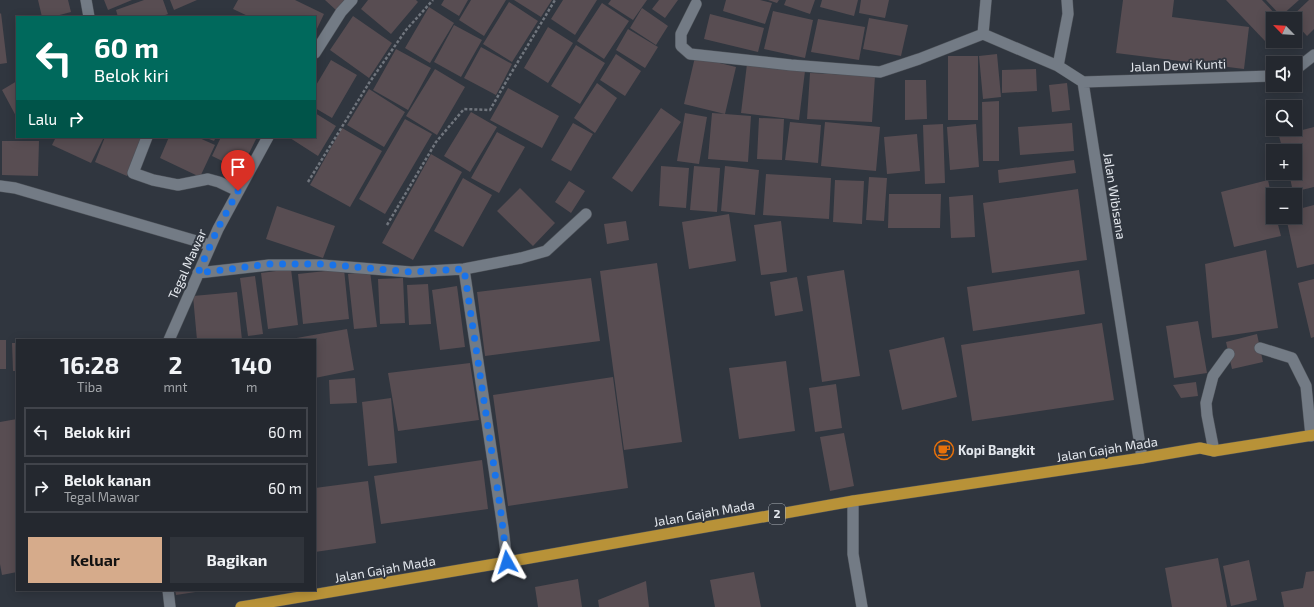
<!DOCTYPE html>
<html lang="id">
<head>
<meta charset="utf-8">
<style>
  body { margin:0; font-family:"Exo 2",sans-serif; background:#30343b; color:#f1f3f6; height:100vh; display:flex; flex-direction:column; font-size:15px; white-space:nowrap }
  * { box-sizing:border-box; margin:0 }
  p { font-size:13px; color:#a3a6aa }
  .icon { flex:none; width:22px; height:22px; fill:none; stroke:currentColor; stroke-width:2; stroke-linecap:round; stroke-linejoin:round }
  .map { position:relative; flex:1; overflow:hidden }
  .panel { position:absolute; left:16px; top:339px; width:300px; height:252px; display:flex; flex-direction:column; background:#24282f; border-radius:0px; box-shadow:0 2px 10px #0003,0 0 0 1px #41444b }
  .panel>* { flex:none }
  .banner { position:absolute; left:16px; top:16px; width:300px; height:122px; border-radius:0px; box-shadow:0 2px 10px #0003,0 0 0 1px #41444b; background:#00695c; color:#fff; overflow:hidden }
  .needle { width:26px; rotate:295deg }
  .buttons { position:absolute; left:1266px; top:12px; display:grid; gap:8px }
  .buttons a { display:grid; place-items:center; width:36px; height:36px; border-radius:0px; background:#24282f; box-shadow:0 2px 10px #0003,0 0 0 1px #41444b; font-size:20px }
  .pin { position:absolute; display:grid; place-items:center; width:34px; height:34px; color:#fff; margin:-41px -17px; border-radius:50% 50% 50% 0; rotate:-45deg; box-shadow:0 0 4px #0007 }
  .pin .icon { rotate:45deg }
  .me { position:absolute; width:44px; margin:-22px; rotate:354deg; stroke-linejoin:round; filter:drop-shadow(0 0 3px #0008) }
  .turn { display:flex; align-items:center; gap:14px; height:84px; padding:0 12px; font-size:18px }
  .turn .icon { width:52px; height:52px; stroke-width:2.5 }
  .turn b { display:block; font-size:28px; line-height:34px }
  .then { display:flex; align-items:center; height:38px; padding:0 12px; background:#0003; gap:8px; font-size:15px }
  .eta { display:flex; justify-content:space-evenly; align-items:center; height:68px; text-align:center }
  .eta b { font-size:24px; font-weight:700; line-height:28px }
  .cta { display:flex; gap:8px; margin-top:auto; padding:8px 12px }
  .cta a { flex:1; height:46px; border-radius:0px; background:#d6ab8b; color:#111; font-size:16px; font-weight:700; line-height:46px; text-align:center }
  .cta a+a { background:#30343b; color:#f1f3f6 }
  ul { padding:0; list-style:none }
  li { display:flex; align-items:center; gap:12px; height:50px; margin:0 8px 6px; padding:0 4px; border:2px solid #41444b; border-radius:0px }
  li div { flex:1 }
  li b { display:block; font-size:15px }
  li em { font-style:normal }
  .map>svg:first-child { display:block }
  .building { fill:#584d52 }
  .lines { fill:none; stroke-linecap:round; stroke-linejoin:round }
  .service-casing { stroke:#4d5259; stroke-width:12 }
  .minor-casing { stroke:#4d5259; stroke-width:12 }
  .trunk-casing { stroke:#4d5259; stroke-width:12 }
  .path { stroke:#70757d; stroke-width:2.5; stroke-dasharray:3 2; stroke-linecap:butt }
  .service { stroke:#737b85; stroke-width:11 }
  .minor { stroke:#737b85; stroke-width:11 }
  .trunk { stroke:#b89238; stroke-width:11 }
  .route { stroke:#1a73e8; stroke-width:7; stroke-dasharray:0 12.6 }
  .labels { text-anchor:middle; stroke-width:4; stroke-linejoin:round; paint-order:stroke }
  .shield { fill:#30363f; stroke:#adb2b9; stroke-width:1 }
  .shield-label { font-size:12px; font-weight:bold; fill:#e3e7ed }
  .street-label { font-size:13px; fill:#e3e7ed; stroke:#30363f }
  .poi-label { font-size:13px; font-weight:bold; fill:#e3e7ed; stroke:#30363f; text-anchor:start }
</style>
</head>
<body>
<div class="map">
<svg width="1314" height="607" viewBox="0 0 1314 607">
  <rect width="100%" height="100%" fill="#30363f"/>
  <!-- building -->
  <path class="building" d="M38,0H68L71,12L52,17H42Z
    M104,0H132L108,10Z
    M144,0H163L168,14L160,17H118L116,10Z
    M170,0H197L174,10Z
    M238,0H295L324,14L315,33V17H250L233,9Z
    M325,0H347L337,11Z
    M368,0H416L418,2L391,34L361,9Z
    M444,0H468L459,16L441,5Z
    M471,0H506L484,36L459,20Z
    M514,0H552L541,17Z
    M563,0H597L575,35L551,19Z
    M611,0H647L633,20L608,4Z
    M659,0H678L665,18L652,9Z
    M726,0H760L772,3L765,24L723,11Z
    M768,0H779L777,3Z
    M786,0H815L810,14L784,5Z
    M822,0H858L854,16L820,7Z
    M861,0H889L885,18L859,13Z
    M1123,0H1174L1172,17L1249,27L1244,69L1116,53Z
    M1226,0H1262L1280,19H1273V34L1265,41Z
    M1266,0H1299L1281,16Z
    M1309,0H1314V29L1307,36L1295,23V19L1290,18Z
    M509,2L538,21L512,62L483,44Z
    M602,3L629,21L604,59L577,41Z
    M429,7L454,23L430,63L405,48Z
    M642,8L668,26L656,45L630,28Z
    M773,11L813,20L805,58L764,49Z
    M1,13L7,63L0,64V14Z
    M710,14L764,28L758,52L704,39Z
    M353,16L392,43L369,78L330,50Z
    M869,18L908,25L901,56L863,49Z
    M818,19L865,27L859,60L811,52Z
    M454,25L482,40L461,77L434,62Z
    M548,27L573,43L548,83L524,68Z
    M628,29L658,47L645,68L616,50Z
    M576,45L605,63L580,104L551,86Z
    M481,47L512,64L496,95L464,78Z
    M396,49L431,68L408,110L373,90Z
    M616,54L641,71L625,96L600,80Z
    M997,54L1001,97L983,99L979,56Z
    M948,56H978V120H948Z
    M695,57L736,67L725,114L684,104Z
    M331,60L357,75L332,118L315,108V87Z
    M747,64L805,71L799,120L741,113Z
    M435,69L465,87L437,135L406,116Z
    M1036,69L1037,91L1002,93V70Z
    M810,73L875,76L872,122L807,119Z
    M905,80H926L927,119L905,120Z
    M17,81V118L2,90Z
    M597,83L617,98L595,133L574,118Z
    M1067,83L1070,110L1052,112L1049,85Z
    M508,88L559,116L542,148L490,120Z
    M369,89L405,112L384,147L347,125Z
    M999,101V161H983L982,102Z
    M661,108L681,122L632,192L612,178Z
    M471,112L497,127L470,172L444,156Z
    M315,113L336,126L318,156L290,138L291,137H315Z
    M685,113L707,117L699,164L677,161Z
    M712,113L751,116L748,162L708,159Z
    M759,118L784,119L782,160L757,159Z
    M405,119L432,134L385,214L359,199Z
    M790,122L821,125L818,163L785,160Z
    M825,122L880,127L876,171L821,166Z
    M573,123L593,134L571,171L551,160Z
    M1072,123L1074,151L1020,155L1018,127Z
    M943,124L945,183L925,184L923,125Z
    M976,124L979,167L950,170L947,127Z
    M1314,127V187L1293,192L1289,173H1295V151H1283L1279,136Z
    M342,128L382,151L350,207L310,185Z
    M497,132L525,147L499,193L471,178Z
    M917,134L920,171L887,174L884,137Z
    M56,137H104L91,163L52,145Z
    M105,137H143L127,176L95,162Z
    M169,137H197L215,145L200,177L160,158Z
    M204,137H216L214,141Z
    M221,137H257L241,170L212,156Z
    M2,141H39L38,176L2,175Z
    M431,154L462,172L413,260L382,243Z
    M1074,160L1076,173L999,183L998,170Z
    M661,166L689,168L686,208L659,206Z
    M694,166L720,168L717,212L690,210Z
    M725,166L759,170L755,215L721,211Z
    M766,174L831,178L829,219L763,215Z
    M869,177L887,178L884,221L866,220Z
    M463,178L492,195L463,247L434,231Z
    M835,180L864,181L862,224L833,222Z
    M1268,180L1273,203V217H1276L1281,236L1234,247L1221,192Z
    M569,181L585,191L571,213L555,202Z
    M520,188L555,223L533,246L497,211Z
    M1078,189L1087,260L992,273L983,203Z
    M889,194H941L940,228H888Z
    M973,195L975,237L951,238L949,197Z
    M1314,205V264L1297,268L1286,217H1295V210Z
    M277,206L335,226L323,258L266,239Z
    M729,214L736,261L689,269L682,222Z
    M626,221L629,240L607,244L604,224Z
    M781,221L787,272L761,275L754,225Z
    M1266,250L1278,328L1212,338L1205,264Z
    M657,263L682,442L624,450L600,271Z
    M291,269L298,325L268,329L261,273Z
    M344,269L349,319L303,324L298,274Z
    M844,270L860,376L822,382L807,276Z
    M1079,270L1085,314L973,331L967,287Z
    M370,271L377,327L354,329L348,274Z
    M255,276L263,334L248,336L240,278Z
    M797,277L803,311L775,316L770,282Z
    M403,278L405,323L380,324L378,279Z
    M591,278L600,341L485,356L477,292Z
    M1314,279V337L1311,338L1298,283Z
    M428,284L431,324L409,325L407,285Z
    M457,286L465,347L440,350L432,290Z
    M237,292L242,340H197L193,296Z
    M1198,321L1207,373L1174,378L1166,326Z
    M1102,323L1114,400L972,421L961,345Z
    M347,329L354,370L315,378V340L291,339Z
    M1257,334L1263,362L1232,369L1226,342Z
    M944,337L957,397L902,410L889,350Z
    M0,340H6V369H0Z
    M12,343H17V371H13Z
    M786,361L795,431L739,439L729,368Z
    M470,363L479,420L398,431L388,373Z
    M613,377L628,488L508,506L493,395Z
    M355,378L357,403L330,404L329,380Z
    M1196,382L1198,396L1181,398L1173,385Z
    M836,384L842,428L815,432L809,388Z
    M391,398L397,463L368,466L362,402Z
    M17,419V572L2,575L0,564V422Z
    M844,433L854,486L830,491L820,437Z
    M482,460L488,509L381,524L374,476Z
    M368,481L376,543L315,552V488Z
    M1218,558L1227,607H1172L1165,568Z
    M1249,560L1257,600L1231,606L1223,566Z
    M1314,571V607H1284L1281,592L1303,588L1306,572Z
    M754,572L761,607H715L710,580Z
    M578,579L582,607H538L535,587Z
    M646,581L649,607H599L598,600Z
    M175,590H202V591L176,595Z"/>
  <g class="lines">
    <defs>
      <path id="service" d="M1260,348L1292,358L1306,386L1311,436
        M1214,451L1207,415L1206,403L1213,376L1229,354"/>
      <path id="minor" d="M86,0L89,17
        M696,4L681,34V46L690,54L791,65L880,72L919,59L983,34
        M983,34L1058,66L1083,82L1142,458
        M983,34L986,0
        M315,53L341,12L352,0
        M1058,66L1068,14L1067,0
        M1295,70L1314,55
        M1083,82L1273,76
        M147,137L133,173L153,180L178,185L208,179L219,182L238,191
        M0,186L15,188L210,245
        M464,269L503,528L507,562
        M198,273L269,265H322L411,272L464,269L521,258L546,251L586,214
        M169,340L218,229L268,137
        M853,501V554L862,607
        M168,590L170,607"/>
      <path id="trunk" d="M241,607L507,562L853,501L1142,458L1200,448L1214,451L1314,435"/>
    </defs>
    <!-- service casing -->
    <use href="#service" class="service-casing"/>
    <!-- minor casing -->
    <use href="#minor" class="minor-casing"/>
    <!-- trunk casing -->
    <use href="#trunk" class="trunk-casing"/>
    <!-- path -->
    <path class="path" d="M308,182L369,83L406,30L433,0
      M387,225L436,142L464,109L490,110L510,75L555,0"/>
    <!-- service -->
    <use href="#service" class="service"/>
    <!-- minor -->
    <use href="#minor" class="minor"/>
    <!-- trunk -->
    <use href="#trunk" class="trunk"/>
  </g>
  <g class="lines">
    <!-- route -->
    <path class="route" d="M238,191L218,228L198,273L269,264H322L411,272L464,269L501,513L507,562"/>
  </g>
  <!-- icons -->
  <defs>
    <symbol id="cafe-ring" viewBox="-11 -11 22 22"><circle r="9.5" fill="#30363f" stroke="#e8710a" stroke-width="1.5"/><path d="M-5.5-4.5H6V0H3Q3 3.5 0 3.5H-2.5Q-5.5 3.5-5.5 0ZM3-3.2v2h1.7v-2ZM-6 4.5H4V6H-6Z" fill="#e8710a"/></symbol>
  </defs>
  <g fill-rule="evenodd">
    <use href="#cafe-ring" x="933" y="439" width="22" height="22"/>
  </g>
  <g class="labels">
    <!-- shield labels -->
    <rect class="shield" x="769" y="504" width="16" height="20" rx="3"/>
    <g class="shield-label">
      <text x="777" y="518">2</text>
    </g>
    <!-- street labels -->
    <g class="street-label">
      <text transform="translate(1178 65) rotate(-2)" y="5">Jalan Dewi Kunti</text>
      <text transform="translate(1115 196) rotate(81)" y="5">Jalan Wibisana</text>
      <text transform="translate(187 264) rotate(-66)" y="5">Tegal Mawar</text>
      <text transform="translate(1107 449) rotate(-9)" y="5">Jalan Gajah Mada</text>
      <text transform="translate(704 513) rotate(-10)" y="5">Jalan Gajah Mada</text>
      <text transform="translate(385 569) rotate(-10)" y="5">Jalan Gajah Mada</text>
    </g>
    <!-- poi labels -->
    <g class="poi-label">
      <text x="958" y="455">Kopi Bangkit</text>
    </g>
  </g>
</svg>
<div class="buttons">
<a><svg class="needle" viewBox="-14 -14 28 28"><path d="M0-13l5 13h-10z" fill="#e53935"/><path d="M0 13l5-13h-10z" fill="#a3a6aa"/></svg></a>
<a><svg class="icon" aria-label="sound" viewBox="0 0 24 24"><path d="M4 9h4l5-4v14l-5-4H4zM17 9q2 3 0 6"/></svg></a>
<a><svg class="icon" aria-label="search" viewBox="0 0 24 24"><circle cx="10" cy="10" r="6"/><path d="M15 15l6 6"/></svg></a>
<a>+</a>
<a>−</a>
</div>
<div class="pin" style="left:238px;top:191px;background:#d93025"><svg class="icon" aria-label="arrive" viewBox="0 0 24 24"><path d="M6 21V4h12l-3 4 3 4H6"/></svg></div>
<svg class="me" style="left:507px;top:562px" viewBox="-20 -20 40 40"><path d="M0-17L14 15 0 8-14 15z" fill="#1a73e8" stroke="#fff" stroke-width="4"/></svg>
<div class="banner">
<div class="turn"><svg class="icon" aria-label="left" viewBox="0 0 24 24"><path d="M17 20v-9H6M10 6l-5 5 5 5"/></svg><div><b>60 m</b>Belok kiri</div></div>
<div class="then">Lalu<svg class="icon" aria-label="right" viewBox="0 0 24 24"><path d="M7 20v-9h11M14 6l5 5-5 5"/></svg></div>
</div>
<section class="panel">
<div class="eta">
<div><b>16:28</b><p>Tiba</p></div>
<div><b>2</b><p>mnt</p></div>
<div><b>140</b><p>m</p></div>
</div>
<ul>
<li><svg class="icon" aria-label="left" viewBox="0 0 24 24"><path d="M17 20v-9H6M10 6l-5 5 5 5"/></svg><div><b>Belok kiri</b></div><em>60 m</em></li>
<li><svg class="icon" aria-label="right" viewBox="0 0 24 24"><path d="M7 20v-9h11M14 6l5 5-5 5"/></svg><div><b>Belok kanan</b><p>Tegal Mawar</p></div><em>60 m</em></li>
</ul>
<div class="cta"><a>Keluar</a><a>Bagikan</a></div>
</section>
</div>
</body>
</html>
